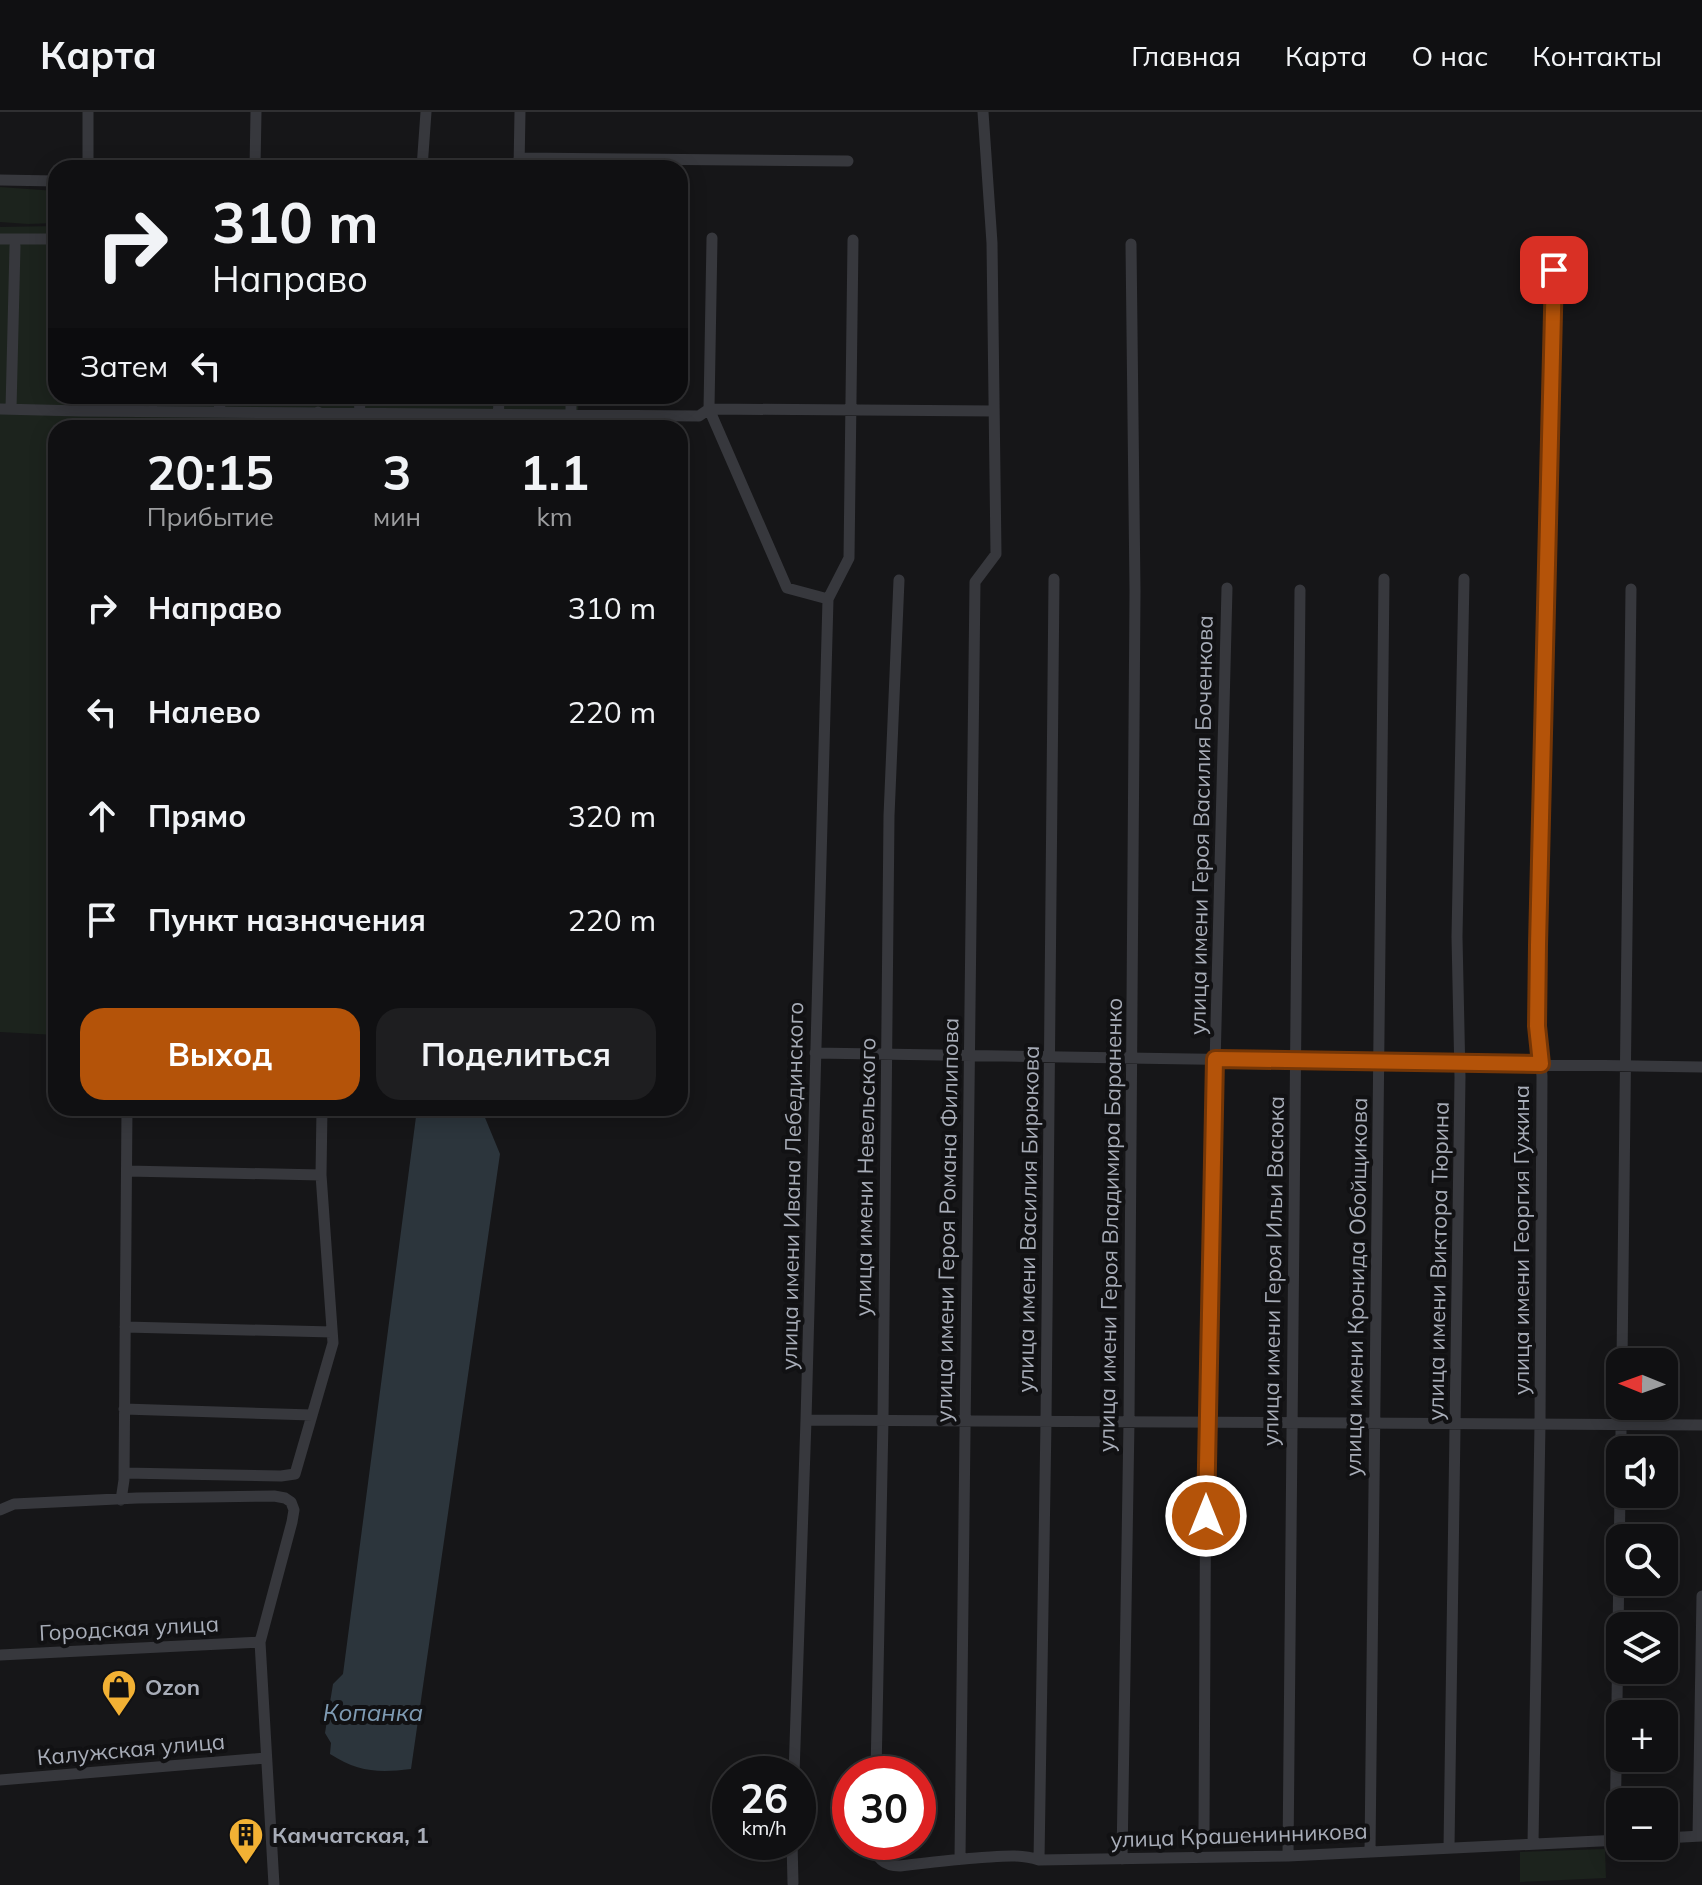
<!DOCTYPE html>
<html lang="ru">
<head>
<meta charset="utf-8">
<style>
  body { margin:0; font-family:Mulish,sans-serif; background:#1e1e20; color:#f1f3f6; height:100vh; display:flex; flex-direction:column; font-size:30px; white-space:nowrap }
  * { box-sizing:border-box; margin:0 }
  p { font-size:26px; color:#9c9d9f }
  .icon { flex:none; width:44px; height:44px; fill:none; stroke:currentColor; stroke-width:2; stroke-linecap:round; stroke-linejoin:round }
  .map { position:relative; flex:1; overflow:hidden }
  .panel { position:absolute; left:48px; top:308px; width:640px; height:696px; display:flex; flex-direction:column; background:#101012; border-radius:24px; box-shadow:0 4px 20px #0003,0 0 0 2px #303032 }
  .panel>* { flex:none }
  .guide { position:absolute; left:48px; top:48px; width:640px; height:244px; border-radius:24px; box-shadow:0 4px 20px #0003,0 0 0 2px #303032; background:#101012; color:#f1f3f6; overflow:hidden }
  .needle { width:52px; rotate:271deg }
  .fabs { position:absolute; left:1606px; top:1236px; display:grid; gap:16px }
  .fabs a { display:grid; place-items:center; width:72px; height:72px; border-radius:16px; background:#101012; box-shadow:0 4px 20px #0003,0 0 0 2px #303032; font-size:40px }
  .speed { position:absolute; left:712px; top:1644px; display:flex; gap:16px; font-size:40px; font-weight:700; text-align:center }
  .speed>* { display:grid; place-content:center; width:104px; height:104px; border-radius:50%; background:#101012; box-shadow:0 4px 20px #0003,0 0 0 2px #303032; line-height:1 }
  .speed small { font-size:20px; font-weight:400 }
  .speed .limit { border:12px solid #d22; background:#fff; color:#111 }
  .pin { position:absolute; display:grid; place-items:center; width:68px; height:68px; color:#fff; margin:-34px; border-radius:16px; box-shadow:0 4px 12px #0006 }
  .me { position:absolute; width:88px; margin:-44px; rotate:0deg; stroke-linejoin:round; filter:drop-shadow(0 0 6px #0008) }
  .turn { display:flex; align-items:center; gap:28px; height:168px; padding:0 32px; font-size:36px }
  .turn .icon { width:104px; height:104px; stroke-width:2.5 }
  .turn b { display:block; font-size:56px; line-height:68px }
  .then { display:flex; align-items:center; height:76px; padding:0 32px; background:#0003; gap:16px; font-size:30px }
  .eta { display:flex; justify-content:space-evenly; align-items:center; height:136px; text-align:center }
  .eta b { font-size:48px; font-weight:700; line-height:56px }
  .primary-button { display:flex; gap:16px; margin-top:auto; padding:16px 32px }
  .primary-button a { flex:1; height:92px; border-radius:24px; background:#b45309; color:#fff; font-size:32px; font-weight:700; line-height:92px; text-align:center }
  .primary-button a+a { background:#1e1e20; color:#f1f3f6 }
  ul { padding:0; list-style:none }
  li { display:flex; align-items:center; gap:24px; height:104px; padding:0 32px }
  li div { flex:1 }
  li b { display:block; font-size:30px }
  li em { font-style:normal }
  header { display:flex; align-items:center; gap:48px; box-sizing:border-box; height:112px; padding:0 40px; background:#101012; border-bottom:2px solid #303032 }
  header strong { font-size:38px }
  nav { display:flex; gap:44px; margin-inline-start:auto; font-size:28px }
  .map>svg:first-child { display:block }
  .green { fill:#1c231d }
  .water { fill:#2c353c }
  .lines { fill:none; stroke-linecap:round; stroke-linejoin:round }
  .minor { stroke:#37383d; stroke-width:11 }
  .route-casing { stroke:#753606; stroke-width:20 }
  .route { stroke:#b45309; stroke-width:14 }
  .labels { text-anchor:middle; stroke-width:8; stroke-linejoin:round; paint-order:stroke }
  .street-label { font-size:22px; fill:#a8adb8; stroke:#111113 }
  .poi-label { font-size:22px; font-weight:bold; fill:#a8adb8; stroke:#111113; text-anchor:start }
  .water-label { font-size:24px; font-style:italic; fill:#7f9bb3; stroke:#111113 }
</style>
</head>
<body>
<header>
<strong>Карта</strong>
<nav><a>Главная</a><a>Карта</a><a>О нас</a><a>Контакты</a></nav>
</header>
<div class="map">
<svg width="1702" height="1773" viewBox="0 0 1702 1773">
  <rect width="100%" height="100%" fill="#161618"/>
  <!-- green -->
  <path class="green" d="M0,75L56,79V111L28,112L0,110Z
    M56,114V284H579L577,316H56V923L0,920V115Z
    M1605,1737L1606,1766L1520,1770V1740Z"/>
  <!-- water -->
  <path class="water" d="M481,996L500,1042L411,1657C378,1661 358,1660 330,1642L331,1631L325,1621L333,1572L343,1562L417,997Z"/>
  <g class="lines">
    <!-- minor -->
    <path class="minor" d="M519,46L848,49
      M88,56V0
      M255,56L256,0
      M422,56L426,0
      M519,56L520,0
      M0,68L56,69
      M712,126L709,297L787,476L828,487
      M0,127H56
      M0,297L81,299L699,304L709,297L994,299
      M11,297L15,134
      M153,316V298
      M219,316L220,284
      M318,316V300
      M359,316L360,284
      M498,316L499,284
      M571,316V284
      M815,941L1702,955
      M127,1059L321,1063
      M125,1215L332,1220
      M1622,1250L1631,477
      M124,1297L312,1303
      M806,1308L1702,1313
      M1621,1338V1294
      M124,1361L281,1364L295,1362L333,1231L321,1063L322,996
      M121,1388L124,1368L127,996
      M0,1398L14,1392L137,1386L274,1384L285,1386L291,1390L294,1398L292,1410L260,1530L274,1773
      M0,1543L260,1530
      M794,1662L806,1308L828,487L849,446L853,128
      M876,1662L883,1308L889,704L899,468
      M0,1668L266,1646
      M1204,1719L1206,1310L1227,476
      M1698,1724L1702,1484
      M1664,1726L1702,1724
      M1615,1728L1620,1382
      M792,1730L793,1771
      M874,1730C875,1746 884,1754 900,1754C925,1751 950,1748 976,1746C998,1745 1018,1741 1039,1748L1288,1744L1620,1728
      M1533,1732L1540,1312L1542,964L1537,914L1554,142
      M1449,1736L1460,965L1457,825L1464,467
      M1370,1740L1384,467
      M1288,1744L1300,478
      M960,1746L975,470L996,442L992,131L983,0
      M1122,1747L1129,1309L1135,479L1131,132
      M1039,1748L1046,1309L1054,467"/>
  </g>
  <g class="lines">
    <defs>
      <path id="route" d="M1206,1404L1215,947L1541,952L1537,914L1538,833L1554,158"/>
    </defs>
    <!-- route casing -->
    <use href="#route" class="route-casing"/>
    <!-- route -->
    <use href="#route" class="route"/>
  </g>
  <!-- icons -->
  <defs>
    <symbol id="shop-pin" viewBox="-11 -11 22 30"><path d="M0 17L-7.5 6A9.5 9.5 0 1 1 7.5 6Z" fill="#f2b134" stroke="#111113"/><path d="M-5-2.5h2.3a2.7 3.5 0 0 1 5.4 0H5L5.5 6h-11ZM-1.5-2.5h3a1.5 2.3 0 0 0-3 0Z" fill="#111"/></symbol>
    <symbol id="building-pin" viewBox="-11 -11 22 30"><path d="M0 17L-7.5 6A9.5 9.5 0 1 1 7.5 6Z" fill="#f2b134" stroke="#111113"/><path d="M-4-6H4V6H1V3H-1V6H-4ZM-2.5-4.3h1.7v1.8h-1.7ZM.8-4.3h1.7v1.8H.8ZM-2.5-1h1.7V.8h-1.7ZM.8-1h1.7V.8H.8Z" fill="#111"/></symbol>
  </defs>
  <g fill-rule="evenodd">
    <use href="#shop-pin" x="99" y="1555" width="40" height="54"/>
    <use href="#building-pin" x="226" y="1703" width="40" height="54"/>
  </g>
  <g class="labels">
    <!-- street labels -->
    <g class="street-label">
      <text transform="translate(1201 713) rotate(-89)" y="8">улица имени Героя Василия Боченкова</text>
      <text transform="translate(865 1065) rotate(-89)" y="8">улица имени Невельского</text>
      <text transform="translate(792 1074) rotate(-89)" y="8">улица имени Ивана Лебединского</text>
      <text transform="translate(1028 1107) rotate(-89)" y="8">улица имени Василия Бирюкова</text>
      <text transform="translate(947 1108) rotate(-89)" y="8">улица имени Героя Романа Филипова</text>
      <text transform="translate(1110 1113) rotate(-89)" y="8">улица имени Героя Владимира Бараненко</text>
      <text transform="translate(1521 1128) rotate(-90)" y="8">улица имени Георгия Гужина</text>
      <text transform="translate(1438 1149) rotate(-89)" y="8">улица имени Виктора Тюрина</text>
      <text transform="translate(1273 1159) rotate(-89)" y="8">улица имени Героя Ильи Васюка</text>
      <text transform="translate(1356 1175) rotate(-89)" y="8">улица имени Кронида Обойщикова</text>
      <text transform="translate(129 1516) rotate(-3)" y="8">Городская улица</text>
      <text transform="translate(131 1637) rotate(-5)" y="8">Калужская улица</text>
      <text transform="translate(1239 1723) rotate(-2)" y="8">улица Крашенинникова</text>
    </g>
    <!-- poi labels -->
    <g class="poi-label">
      <text x="145" y="1583">Ozon</text>
      <text x="272" y="1731">Камчатская, 1</text>
    </g>
    <!-- water labels -->
    <g class="water-label">
      <text x="373" y="1609">Копанка</text>
    </g>
  </g>
</svg>
<div class="fabs">
<a><svg class="needle" viewBox="-14 -14 28 28"><path d="M0-13l5 13h-10z" fill="#e53935"/><path d="M0 13l5-13h-10z" fill="#9c9d9f"/></svg></a>
<a><svg class="icon" aria-label="sound" viewBox="0 0 24 24"><path d="M4 9h4l5-4v14l-5-4H4zM17 9q2 3 0 6"/></svg></a>
<a><svg class="icon" aria-label="search" viewBox="0 0 24 24"><circle cx="10" cy="10" r="6"/><path d="M15 15l6 6"/></svg></a>
<a><svg class="icon" aria-label="layers" viewBox="0 0 24 24"><path d="M12 4l9 5-9 5-9-5zM3 14l9 5 9-5"/></svg></a>
<a>+</a>
<a>−</a>
</div>
<div class="speed"><div>26<small>km/h</small></div><div class="limit">30</div></div>
<div class="pin" style="left:1554px;top:158px;background:#d93025"><svg class="icon" aria-label="arrive" viewBox="0 0 24 24"><path d="M6 21V4h12l-3 4 3 4H6"/></svg></div>
<svg class="me" style="left:1206px;top:1404px" viewBox="-20 -20 40 40"><circle r="17" fill="#b45309" stroke="#fff" stroke-width="3"/><path d="M0-11L8 9 0 5-8 9z" fill="#fff"/></svg>
<div class="guide">
<div class="turn"><svg class="icon" aria-label="right" viewBox="0 0 24 24"><path d="M7 20v-9h11M14 6l5 5-5 5"/></svg><div><b>310 m</b>Направо</div></div>
<div class="then">Затем<svg class="icon" aria-label="left" viewBox="0 0 24 24"><path d="M17 20v-9H6M10 6l-5 5 5 5"/></svg></div>
</div>
<section class="panel">
<div class="eta">
<div><b>20:15</b><p>Прибытие</p></div>
<div><b>3</b><p>мин</p></div>
<div><b>1.1</b><p>km</p></div>
</div>
<ul>
<li><svg class="icon" aria-label="right" viewBox="0 0 24 24"><path d="M7 20v-9h11M14 6l5 5-5 5"/></svg><div><b>Направо</b></div><em>310 m</em></li>
<li><svg class="icon" aria-label="left" viewBox="0 0 24 24"><path d="M17 20v-9H6M10 6l-5 5 5 5"/></svg><div><b>Налево</b></div><em>220 m</em></li>
<li><svg class="icon" aria-label="ahead" viewBox="0 0 24 24"><path d="M12 20V5M6 11l6-6 6 6"/></svg><div><b>Прямо</b></div><em>320 m</em></li>
<li><svg class="icon" aria-label="arrive" viewBox="0 0 24 24"><path d="M6 21V4h12l-3 4 3 4H6"/></svg><div><b>Пункт назначения</b></div><em>220 m</em></li>
</ul>
<div class="primary-button"><a>Выход</a><a>Поделиться</a></div>
</section>
</div>
</body>
</html>
